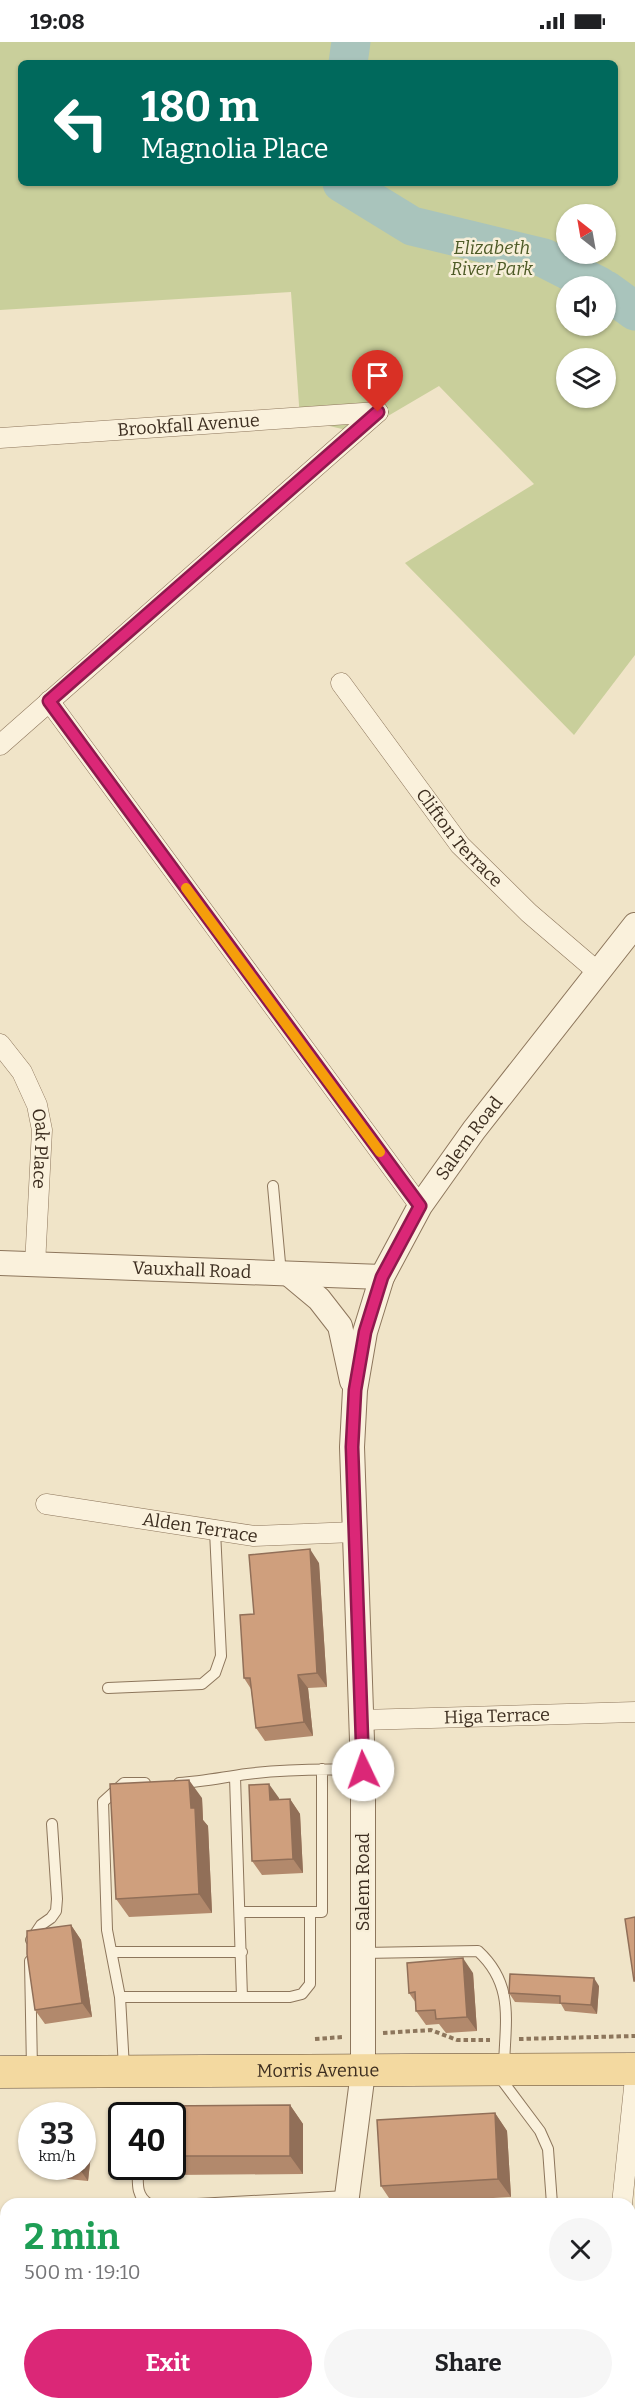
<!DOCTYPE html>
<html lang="en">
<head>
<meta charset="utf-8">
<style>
  body { margin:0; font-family:Bitter,serif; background:#f6f6f6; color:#202124; height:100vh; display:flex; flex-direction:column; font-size:22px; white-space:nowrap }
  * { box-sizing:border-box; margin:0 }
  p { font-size:20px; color:#757577 }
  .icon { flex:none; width:33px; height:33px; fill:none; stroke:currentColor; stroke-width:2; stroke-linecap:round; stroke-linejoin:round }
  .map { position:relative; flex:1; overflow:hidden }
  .sheet { position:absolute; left:0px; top:2156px; width:636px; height:212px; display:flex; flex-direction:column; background:#fff; border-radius:18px 18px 0 0; box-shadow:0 2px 4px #0004 }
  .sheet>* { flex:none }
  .top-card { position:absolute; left:18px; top:18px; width:600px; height:126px; border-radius:9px; box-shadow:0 2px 4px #0004; background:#00695c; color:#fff; overflow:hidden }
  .needle { width:39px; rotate:329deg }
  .tools { position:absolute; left:556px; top:162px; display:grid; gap:12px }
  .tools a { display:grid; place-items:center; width:60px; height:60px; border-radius:50%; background:#fff; box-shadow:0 2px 4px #0004; font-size:30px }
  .speed { position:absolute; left:18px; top:2060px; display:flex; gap:12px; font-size:30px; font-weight:700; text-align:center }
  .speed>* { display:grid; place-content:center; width:78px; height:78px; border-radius:50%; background:#fff; box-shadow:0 2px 4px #0004; line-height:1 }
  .speed small { font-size:15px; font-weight:400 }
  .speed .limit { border:3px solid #111; border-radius:9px; background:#fff; color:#111 }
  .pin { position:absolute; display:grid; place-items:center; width:51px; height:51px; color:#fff; margin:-62px -26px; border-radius:50% 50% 50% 0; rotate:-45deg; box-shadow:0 0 6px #0007 }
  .pin .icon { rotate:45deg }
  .me { position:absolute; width:66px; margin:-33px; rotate:357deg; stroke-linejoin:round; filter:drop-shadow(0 0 4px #0008) }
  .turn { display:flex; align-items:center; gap:21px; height:126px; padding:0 24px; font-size:27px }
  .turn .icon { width:78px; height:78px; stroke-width:2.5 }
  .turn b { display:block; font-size:42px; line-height:51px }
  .round { display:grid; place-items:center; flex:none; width:63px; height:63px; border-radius:32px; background:#f6f6f6 }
  .overview { display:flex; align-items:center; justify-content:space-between; height:102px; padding:0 24px }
  h1 { font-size:36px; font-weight:700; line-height:45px; color:#1e9e55 }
  .button { display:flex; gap:12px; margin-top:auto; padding:12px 24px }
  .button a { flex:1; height:69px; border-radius:36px; background:#db2777; color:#fff; font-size:24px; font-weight:700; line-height:69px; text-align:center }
  .button a+a { background:#f6f6f6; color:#202124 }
  .status { display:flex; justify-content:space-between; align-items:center; height:42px; padding:0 30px; background:#fff; direction:ltr }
  .status svg { height:16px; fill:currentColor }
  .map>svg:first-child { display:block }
  .green { fill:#c9cf9b; fill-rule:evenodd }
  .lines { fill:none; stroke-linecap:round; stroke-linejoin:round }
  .river { stroke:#a9c4bc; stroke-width:39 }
  .service-casing { stroke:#8d765c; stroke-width:12 }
  .minor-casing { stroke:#8d765c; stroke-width:21 }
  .tertiary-casing { stroke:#8d765c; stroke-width:26 }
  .primary-casing { stroke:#5b4430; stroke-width:33 }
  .path { stroke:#8d765c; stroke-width:4; stroke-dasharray:4.5 3; stroke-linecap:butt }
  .service { stroke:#faf1dc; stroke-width:10 }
  .minor { stroke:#faf1dc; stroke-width:20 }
  .tertiary { stroke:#faf1dc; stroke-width:24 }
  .primary { stroke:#f3d9a0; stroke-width:32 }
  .wall { fill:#b2896c }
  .shaded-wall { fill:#916f58 }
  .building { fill:#cf9f7d; stroke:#916f58; stroke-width:1.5 }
  .route-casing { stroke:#8e194d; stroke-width:15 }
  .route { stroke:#db2777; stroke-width:10 }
  .slow { stroke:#f59e0b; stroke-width:10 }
  .labels { text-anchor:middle; stroke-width:5; stroke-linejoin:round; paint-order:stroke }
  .park-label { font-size:18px; font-style:italic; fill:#4d5a26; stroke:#f7eed8 }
  .street-label { font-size:18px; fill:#3d2e20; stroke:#f7eed8 }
</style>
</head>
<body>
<div class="status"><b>19:08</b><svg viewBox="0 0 49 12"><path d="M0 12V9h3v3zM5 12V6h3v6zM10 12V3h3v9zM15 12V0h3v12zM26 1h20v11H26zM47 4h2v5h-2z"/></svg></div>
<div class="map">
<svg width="635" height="2366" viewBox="0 0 635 2366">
  <rect width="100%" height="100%" fill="#f0e4c8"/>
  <!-- green -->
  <path class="green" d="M0,0H635V613L574,693L405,521L534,442L439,344L359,391L300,377L291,250L0,268ZM21,21H615V141H21ZM567,172H606V212H567ZM567,244H606V284H567ZM567,316H606V356H567Z"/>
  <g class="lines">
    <!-- river -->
    <path class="river" d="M348,21L351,0
      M342,141L412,184L544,216L599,244
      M606,248L635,269"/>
    <defs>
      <path id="service" d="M273,1144L281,1232
        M108,1646L202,1642L215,1631L221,1614L215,1489
        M235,1735L242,1955
        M179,1741C202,1740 224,1735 247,1732C285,1727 325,1727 363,1728
        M241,1870H322V1727
        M31,1898L41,1883L51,1876L56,1869L57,1857L52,1782
        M112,1910H242
        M363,1911L478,1909C515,1943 505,1980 504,2025
        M30,1919L32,2027
        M120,1955H290L302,1952L310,1942V1870
        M124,2026L120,1955L107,1888L103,1760L124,1741H145
        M498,2033L540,2089L548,2107L552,2162
        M138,2124C138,2139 135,2154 149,2162
        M197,2162L347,2154"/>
      <g id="minor">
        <path id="s1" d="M0,396L378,370"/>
        <path id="s2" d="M341,641L460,803L529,871L599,931"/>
        <path d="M49,659L420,1164"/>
        <path d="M0,703L378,370"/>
        <path id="s3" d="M0,1002L22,1030L37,1063L42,1088L35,1223"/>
        <path id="s4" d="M46,1462L254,1494L355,1490"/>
        <path id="s5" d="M361,1678L635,1670"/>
        <path d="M622,2162L635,2036"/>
        <path d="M602,2366V2361"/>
      </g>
      <g id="tertiary">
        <path id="s6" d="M0,1221L382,1235"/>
        <path d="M289,1232L319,1257L340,1284L352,1339"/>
        <path id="s7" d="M346,2162L363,2030V1728L352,1405L355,1348L365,1290L382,1235L420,1164L474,1088L635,883"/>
        <path d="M317,2366L318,2361"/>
      </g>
      <g id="primary">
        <path id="s8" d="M0,2030L635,2027"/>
      </g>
    </defs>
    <!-- service casing -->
    <use href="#service" class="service-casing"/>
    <!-- minor casing -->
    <use href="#minor" class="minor-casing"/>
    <!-- tertiary casing -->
    <use href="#tertiary" class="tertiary-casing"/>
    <!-- primary casing -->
    <use href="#primary" class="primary-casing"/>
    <!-- path -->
    <path class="path" d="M383,1991L431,1988L457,1998H490
      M315,1997L343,1995
      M519,1997L635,1994"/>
    <!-- service -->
    <use href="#service" class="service"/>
    <!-- minor -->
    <use href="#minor" class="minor"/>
    <!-- tertiary -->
    <use href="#tertiary" class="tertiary"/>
    <!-- primary -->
    <use href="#primary" class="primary"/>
  </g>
  <!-- wall -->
  <path class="wall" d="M319,1521L327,1645L308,1646L313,1694L265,1699L256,1686L251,1647L244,1636L254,1572Z
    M202,1756L203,1778L208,1784L212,1871L129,1875L116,1857Z
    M279,1756V1758L290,1757L300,1772L303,1831L262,1833L252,1819Z
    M71,1883L81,1898L92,1975L45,1982L35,1968Z
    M473,1931L477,1989L446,1991L439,1982L426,1983L416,1969V1961L409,1951Z
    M599,1944L597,1972L565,1969L561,1962L515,1960L509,1951Z
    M290,2063L303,2082V2132L174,2133L168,2124H172V2073Z
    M495,2071L507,2089L511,2155L393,2162L381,2144Z
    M91,2112L88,2139L57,2136L50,2126Z"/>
  <!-- shaded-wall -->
  <path class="shaded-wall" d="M310,1507L319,1521L327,1645L317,1631Z
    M298,1633L308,1646L313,1694L304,1680Z
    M189,1738L202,1756L203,1778L208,1784L212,1871L199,1852L191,1766Z
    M269,1742L279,1756L280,1773L270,1758Z
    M290,1757L300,1772L303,1831L293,1817Z
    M71,1883L81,1898L92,1975L82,1961Z
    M463,1916L473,1931L477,1989L467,1975Z
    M594,1936L599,1944L597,1972L591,1963Z
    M290,2063L303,2082V2132L290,2114Z
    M495,2071L507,2089L511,2155L498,2137Z
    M84,2102L91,2112L88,2139L81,2129L82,2124Z"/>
  <!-- building -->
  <path class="building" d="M310,1507L317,1631L298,1633L304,1680L256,1686L250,1636H244L240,1573L254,1572L249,1513Z
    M189,1738L191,1766H195L199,1852L116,1857L110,1742Z
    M269,1742L270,1758L290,1757L293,1817L252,1819L249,1743Z
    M635,1875V1939H634L625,1877Z
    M71,1883L82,1961L35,1968L27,1912V1889Z
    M463,1916L467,1975L436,1977L435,1968L416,1969L415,1950L409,1951L407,1921Z
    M510,1932L594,1936L591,1963L560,1961V1954L509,1951Z
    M290,2063V2114H172V2073H161V2064Z
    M495,2071L498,2137L381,2144L377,2078Z
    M50,2124H82L81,2129L50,2126Z"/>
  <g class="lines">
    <defs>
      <path id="route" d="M363,1728L352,1405L355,1348L365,1290L382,1235L420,1164L49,659L378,370"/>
    </defs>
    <!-- route casing -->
    <use href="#route" class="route-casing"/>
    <!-- route -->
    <use href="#route" class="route"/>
    <!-- slow -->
    <path class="slow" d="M186,846L380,1110"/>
  </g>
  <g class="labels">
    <!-- park labels -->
    <g class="park-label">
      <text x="492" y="212">Elizabeth<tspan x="492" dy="21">River Park</tspan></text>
    </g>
    <!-- street labels -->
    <g class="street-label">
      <text dy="6" stroke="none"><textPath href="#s1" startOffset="189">Brookfall Avenue</textPath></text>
      <text dy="6" stroke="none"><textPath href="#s2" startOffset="195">Clifton Terrace</textPath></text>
      <text dy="6" stroke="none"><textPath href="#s7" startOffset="1096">Salem Road</textPath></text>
      <text dy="6" stroke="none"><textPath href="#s3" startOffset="116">Oak Place</textPath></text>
      <text dy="6" stroke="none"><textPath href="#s6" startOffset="192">Vauxhall Road</textPath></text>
      <text dy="6" stroke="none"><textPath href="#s4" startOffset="156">Alden Terrace</textPath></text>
      <text dy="6" stroke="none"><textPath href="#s5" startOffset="136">Higa Terrace</textPath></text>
      <text transform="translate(363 1840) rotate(-90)" y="6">Salem Road</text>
      <text dy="6" stroke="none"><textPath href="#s8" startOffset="318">Morris Avenue</textPath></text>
    </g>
  </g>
</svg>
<div class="tools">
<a><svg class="needle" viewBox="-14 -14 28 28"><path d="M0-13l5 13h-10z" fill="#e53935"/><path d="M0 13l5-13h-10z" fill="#757577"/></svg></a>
<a><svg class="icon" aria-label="sound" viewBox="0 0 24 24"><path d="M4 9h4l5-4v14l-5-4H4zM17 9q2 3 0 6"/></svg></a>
<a><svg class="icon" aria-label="layers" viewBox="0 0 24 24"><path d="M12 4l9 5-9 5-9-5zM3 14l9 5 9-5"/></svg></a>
</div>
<div class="speed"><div>33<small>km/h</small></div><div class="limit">40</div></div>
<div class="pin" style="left:378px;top:370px;background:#d93025"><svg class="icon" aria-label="arrive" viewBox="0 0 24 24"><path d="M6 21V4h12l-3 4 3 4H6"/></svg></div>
<svg class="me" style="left:363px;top:1728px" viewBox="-20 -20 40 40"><circle r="19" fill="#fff"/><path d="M0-13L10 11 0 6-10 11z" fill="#db2777"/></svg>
<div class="top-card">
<div class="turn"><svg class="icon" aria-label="left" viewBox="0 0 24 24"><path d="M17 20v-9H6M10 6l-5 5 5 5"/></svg><div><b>180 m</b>Magnolia Place</div></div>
</div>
<section class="sheet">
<div class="overview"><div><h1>2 min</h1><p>500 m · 19:10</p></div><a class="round"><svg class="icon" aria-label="close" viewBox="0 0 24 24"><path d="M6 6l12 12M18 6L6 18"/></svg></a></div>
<div class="button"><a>Exit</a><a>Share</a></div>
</section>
</div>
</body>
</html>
